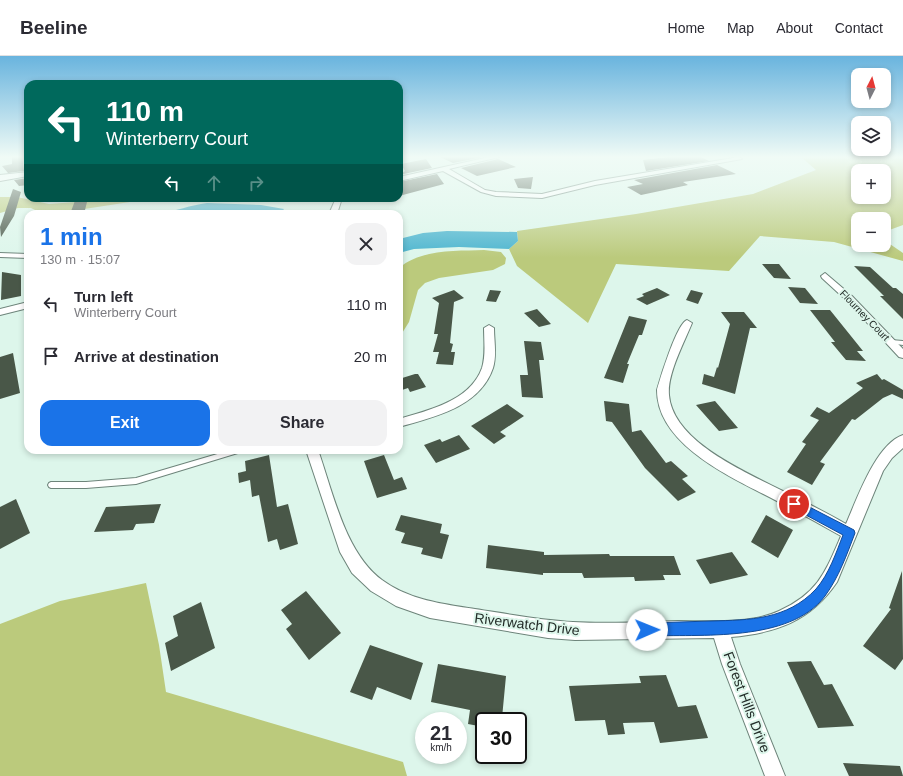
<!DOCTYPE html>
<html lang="en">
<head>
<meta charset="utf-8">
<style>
  body { margin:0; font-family:Helvetica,sans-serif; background:#f2f2f3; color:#2b2b33; height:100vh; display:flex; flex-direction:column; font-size:15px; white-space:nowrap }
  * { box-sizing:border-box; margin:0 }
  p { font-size:13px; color:#7c7c81 }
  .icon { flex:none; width:22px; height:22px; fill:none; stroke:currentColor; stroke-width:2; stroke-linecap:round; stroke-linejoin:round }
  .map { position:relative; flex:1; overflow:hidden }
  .side { position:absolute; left:24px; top:154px; width:379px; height:244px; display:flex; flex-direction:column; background:#fff; border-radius:12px; box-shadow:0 2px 6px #0003 }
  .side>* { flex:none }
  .guide { position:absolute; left:24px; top:24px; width:379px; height:122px; border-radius:12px; box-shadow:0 2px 6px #0003; background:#00695c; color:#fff; overflow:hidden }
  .needle { width:26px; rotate:6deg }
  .fabs { position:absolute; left:851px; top:12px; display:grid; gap:8px }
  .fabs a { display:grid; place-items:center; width:40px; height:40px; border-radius:8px; background:#fff; box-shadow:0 2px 6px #0003; font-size:20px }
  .speed { position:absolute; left:415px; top:656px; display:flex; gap:8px; font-size:20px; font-weight:700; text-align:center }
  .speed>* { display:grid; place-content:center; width:52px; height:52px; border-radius:50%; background:#fff; box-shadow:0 2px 6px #0003; line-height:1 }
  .speed small { font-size:10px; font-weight:400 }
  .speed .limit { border:2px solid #111; border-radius:6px; background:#fff; color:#111 }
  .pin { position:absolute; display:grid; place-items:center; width:34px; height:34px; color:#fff; margin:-17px; border:2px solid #fff; border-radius:50%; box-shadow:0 1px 4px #0007 }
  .me { position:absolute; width:44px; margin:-22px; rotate:89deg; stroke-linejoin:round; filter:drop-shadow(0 0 3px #0008) }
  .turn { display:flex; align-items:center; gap:14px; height:84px; padding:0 16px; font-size:18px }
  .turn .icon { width:52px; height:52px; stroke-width:2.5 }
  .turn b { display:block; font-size:28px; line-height:34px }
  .lanes { display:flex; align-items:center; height:38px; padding:0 16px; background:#0003; justify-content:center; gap:20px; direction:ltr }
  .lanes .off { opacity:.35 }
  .round { display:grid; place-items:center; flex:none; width:42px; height:42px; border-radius:12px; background:#f2f2f3 }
  .headline { display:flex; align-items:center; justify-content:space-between; height:68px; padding:0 16px }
  h1 { font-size:24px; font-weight:800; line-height:30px; color:#1a73e8 }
  .cta { display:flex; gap:8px; margin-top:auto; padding:8px 16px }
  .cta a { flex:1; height:46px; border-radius:12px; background:#1a73e8; color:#fff; font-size:16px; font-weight:800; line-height:46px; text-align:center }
  .cta a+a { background:#f2f2f3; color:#2b2b33 }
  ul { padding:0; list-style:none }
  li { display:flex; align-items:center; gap:12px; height:52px; padding:0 16px }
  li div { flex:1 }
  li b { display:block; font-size:15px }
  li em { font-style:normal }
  header { display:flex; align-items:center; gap:24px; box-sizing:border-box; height:56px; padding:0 20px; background:#fff; border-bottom:1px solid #e1e1e2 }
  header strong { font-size:19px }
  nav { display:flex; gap:22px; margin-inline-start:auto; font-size:14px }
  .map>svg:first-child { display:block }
  .forest { fill:#bbca7c; fill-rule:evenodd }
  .water { fill:#4bb4ce }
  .building { fill:#495748 }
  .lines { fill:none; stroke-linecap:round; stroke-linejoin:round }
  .service-casing { stroke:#6d847a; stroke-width:2 }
  .minor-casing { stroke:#6d847a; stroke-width:2 }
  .tertiary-casing { stroke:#6d847a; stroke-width:2 }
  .service { fill:#fff; fill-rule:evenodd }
  .minor { fill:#fff; fill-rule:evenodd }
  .tertiary { fill:#fff; fill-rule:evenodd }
  .route { fill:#1a73e8; stroke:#114b97 }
  .labels { text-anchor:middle; stroke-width:4; stroke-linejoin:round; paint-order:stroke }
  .far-street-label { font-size:10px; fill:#232c28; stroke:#ddf6eb }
  .near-street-label { font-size:14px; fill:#232c28; stroke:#ddf6eb }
</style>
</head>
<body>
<header>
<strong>Beeline</strong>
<nav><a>Home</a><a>Map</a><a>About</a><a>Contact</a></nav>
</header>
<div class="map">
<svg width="903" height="720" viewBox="0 0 903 720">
  <rect width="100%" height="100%" fill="#ddf6eb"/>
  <!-- forest -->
  <path class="forest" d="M801,101H903V169L884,176V163H858V189H884V184L903,197V205L834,186L760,180L729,215L616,208L588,267L517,210L509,193L518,185L517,175L636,158L753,138L816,114ZM858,115H884V141H858Z
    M0,141H17L49,148L76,146L94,142H128L130,146L58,157H41L31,152H18L0,157Z
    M484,194L501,196L506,202L505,208L493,214L439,222L425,227L418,234L409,266L399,282V212C421,193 457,195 484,194Z
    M146,527L159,589L166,636L403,706L407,720H0V568L60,545Z"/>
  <!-- water -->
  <path class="water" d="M207,147L261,149L284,153L280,158H159C175,155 191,149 207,147Z
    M447,175L517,176L518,185L509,193L459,191L414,193L399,197V183L423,177Z"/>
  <!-- building -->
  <path class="building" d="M12,101H22L24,115L8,117L2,110L12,108Z
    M440,101H483L453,107Z
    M668,101H701L709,105L646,115L643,104Z
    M426,103L432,112L399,119L405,115L401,108Z
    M498,103L516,111L477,120L461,112Z
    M717,109L736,118L683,126L688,129L641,139L627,131L643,128L634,124Z
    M437,118L444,128L399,140V126Z
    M533,121L531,133L518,132L514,123Z
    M28,122V129L19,130L14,124Z
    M13,133L21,136L14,160L1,181L0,171Z
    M76,142H88L84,158H70Z
    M762,208H779L791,223L774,222Z
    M854,210L870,211L893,232H896L903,238V263L880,240H884Z
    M2,216L21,219V240L1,244Z
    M788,231L805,232L818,248L800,247Z
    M657,232L670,239L647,249L636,243L644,240L642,238Z
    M454,234L464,242L454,246L450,287L453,288L451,296H455L453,309L436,308L439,296H433L438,278H434L439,247L432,242Z
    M490,234L501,235L496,246L486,245Z
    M691,234L703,237L698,248L686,244Z
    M537,253L551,268L539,271L524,257Z
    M810,254H830L863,295H857L866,305L846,304L831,286H835Z
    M721,256H744L757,272H750L735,338L702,328L704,318L714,321L717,311L718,312L730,268Z
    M629,260L647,264L642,279H639L627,308H629L623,327L604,322Z
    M524,285L541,286L544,304H539L543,342L522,341L520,319H528Z
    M13,297L20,337L0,343V301Z
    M415,318H418L426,331L410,336L408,332L399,335V323Z
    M877,318L882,324L884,323L903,334V343L892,338L883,342L855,364L852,363L820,406L825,408L812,429L787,416L806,388L802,386L819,364L810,360L817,351L829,357L863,332L856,327Z
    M604,345L629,348L632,376L641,374L666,407L671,405L688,420L682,423L696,436L678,445L645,412L612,366L606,365Z
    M715,345L738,372L719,375L696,349Z
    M507,348L524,360L500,376L506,380L494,388L471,370Z
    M459,379L470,393L436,407L424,389L440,383L442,386Z
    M269,399L277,451L288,448L298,488L280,494L277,483L268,486L259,439L252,441L250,424L239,427L238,417L246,415L245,405Z
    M384,399L394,424L402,421L407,433L377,442L364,405Z
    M16,443L30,477L0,493V451Z
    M161,448L154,467L136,468L133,474L94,476L106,451Z
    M401,459L442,468L440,477L449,479L442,503L421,498L423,492L401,487L405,477L395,474Z
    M766,459L793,474L778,502L751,486Z
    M488,489L544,496V499L609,498L610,500H674L681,519H663L665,524L635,525L634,521L584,522L582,517H543V519L486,512Z
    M732,496L748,519L710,528L696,504Z
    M902,515L903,603L895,614L863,590L891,553L889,552Z
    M306,535L341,577L309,604L286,573L292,568L281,554Z
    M201,546L215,592L171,615L165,587L178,580L173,560Z
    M370,589L423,607L411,644L377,631L372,644L350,636Z
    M811,605L824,629L832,628L854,670L818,672L787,606Z
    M438,608L506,620L502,662L487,659L484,671L468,668L470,654L431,646Z
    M666,619L678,651L696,649L708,682L660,687L654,666L623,667L625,678L608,679L605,664L575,665L569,630L641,627L639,620Z
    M843,707L900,710L903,720H849Z"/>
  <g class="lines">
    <defs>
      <path id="service" d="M891,284L903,285V289L889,287L888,286Z
        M231,394H242L241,396L136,428L86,432H51L49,431L48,429L49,427L51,426H86L136,422Z"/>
      <path id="minor" d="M489,101H499L449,113L485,134L496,136L542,138L595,125L739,101L742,103L595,129L542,142L496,140L481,136L443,115L399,125V121Z
        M336,142H342L337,158H329Z
        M0,197L28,198V202L0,201Z
        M825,217L852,240L903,293V302L899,301L846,244L822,222L821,220Z
        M28,246V252L0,259V253Z
        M687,264L692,267C684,287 667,318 669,339C673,387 750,418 787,437C807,447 827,457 846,468C857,443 876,388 903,379V392L892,402L883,415L837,526C811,565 776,577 731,581L740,608L785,720H765L722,608L714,582L575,584L548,582L430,562L396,550L371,535L352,517L340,496L306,394H318C333,436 345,497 382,524C409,544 443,548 475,553C508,558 540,564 573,566C608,568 643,566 678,565C708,565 751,568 779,555C818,537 825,517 841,480C820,468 798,456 777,445C735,423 657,390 657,334C660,323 677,267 687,264Z
        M489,269L494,272C494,285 497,299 493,312C480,351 434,361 399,371V363C429,354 470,345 482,312C486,299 484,285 484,272Z"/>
      <path id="tertiary" d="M28,116V120L0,125V119Z"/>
    </defs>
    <!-- service casing -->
    <use href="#service" class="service-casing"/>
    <!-- minor casing -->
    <use href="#minor" class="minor-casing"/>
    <!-- tertiary casing -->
    <use href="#tertiary" class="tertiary-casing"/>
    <!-- service -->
    <use href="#service" class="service"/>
    <!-- minor -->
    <use href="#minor" class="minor"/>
    <!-- tertiary -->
    <use href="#tertiary" class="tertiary"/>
  </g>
  <!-- sky -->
  <linearGradient id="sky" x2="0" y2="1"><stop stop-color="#69b4de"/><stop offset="0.5" stop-color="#f0fbf6"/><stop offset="1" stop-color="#f0fbf6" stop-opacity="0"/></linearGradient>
  <rect width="903" height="202" fill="url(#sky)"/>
  <!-- route -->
  <path class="route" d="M794,443L854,474L855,477C847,498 839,521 825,540C790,587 699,578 647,580L643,578L641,574L643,569L647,567C668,566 690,566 711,565C749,564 787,564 816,533C829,518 836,497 843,479L791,451L789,448L791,445Z"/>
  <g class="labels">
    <!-- far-street labels -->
    <g class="far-street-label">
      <text transform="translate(865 259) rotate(46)" y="4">Flourney Court</text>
    </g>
    <!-- near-street labels -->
    <g class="near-street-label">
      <text transform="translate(527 568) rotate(7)" y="5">Riverwatch Drive</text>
      <text transform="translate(747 646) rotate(69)" y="5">Forest Hills Drive</text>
    </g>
  </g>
</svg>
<div class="fabs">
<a><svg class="needle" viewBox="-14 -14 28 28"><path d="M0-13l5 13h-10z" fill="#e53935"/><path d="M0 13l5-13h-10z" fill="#7c7c81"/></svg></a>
<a><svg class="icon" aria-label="layers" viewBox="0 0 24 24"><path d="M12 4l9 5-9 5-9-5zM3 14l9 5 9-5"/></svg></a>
<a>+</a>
<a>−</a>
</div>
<div class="speed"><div>21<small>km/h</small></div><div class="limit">30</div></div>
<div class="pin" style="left:794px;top:448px;background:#d93025"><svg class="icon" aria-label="arrive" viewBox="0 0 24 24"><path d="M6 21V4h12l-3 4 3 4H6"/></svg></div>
<svg class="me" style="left:647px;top:574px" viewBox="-20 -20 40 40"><circle r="19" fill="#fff"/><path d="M0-13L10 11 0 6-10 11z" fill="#1a73e8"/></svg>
<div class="guide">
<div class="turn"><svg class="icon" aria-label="left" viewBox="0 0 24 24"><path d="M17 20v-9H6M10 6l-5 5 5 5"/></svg><div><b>110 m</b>Winterberry Court</div></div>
<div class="lanes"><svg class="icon" aria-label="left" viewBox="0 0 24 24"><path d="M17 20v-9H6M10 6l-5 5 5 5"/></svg><svg class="icon off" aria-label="ahead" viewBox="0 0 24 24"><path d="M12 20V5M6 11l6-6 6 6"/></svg><svg class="icon off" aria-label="right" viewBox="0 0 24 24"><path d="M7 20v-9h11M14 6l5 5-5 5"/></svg></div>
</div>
<section class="side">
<div class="headline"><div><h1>1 min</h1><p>130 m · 15:07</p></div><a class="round"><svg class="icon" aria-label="close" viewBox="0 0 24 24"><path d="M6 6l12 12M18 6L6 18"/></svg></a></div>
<ul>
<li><svg class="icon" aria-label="left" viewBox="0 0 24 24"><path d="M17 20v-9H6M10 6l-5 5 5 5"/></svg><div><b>Turn left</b><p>Winterberry Court</p></div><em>110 m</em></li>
<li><svg class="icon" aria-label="arrive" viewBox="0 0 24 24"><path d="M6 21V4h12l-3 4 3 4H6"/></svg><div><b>Arrive at destination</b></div><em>20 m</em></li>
</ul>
<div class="cta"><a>Exit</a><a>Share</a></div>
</section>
</div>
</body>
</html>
